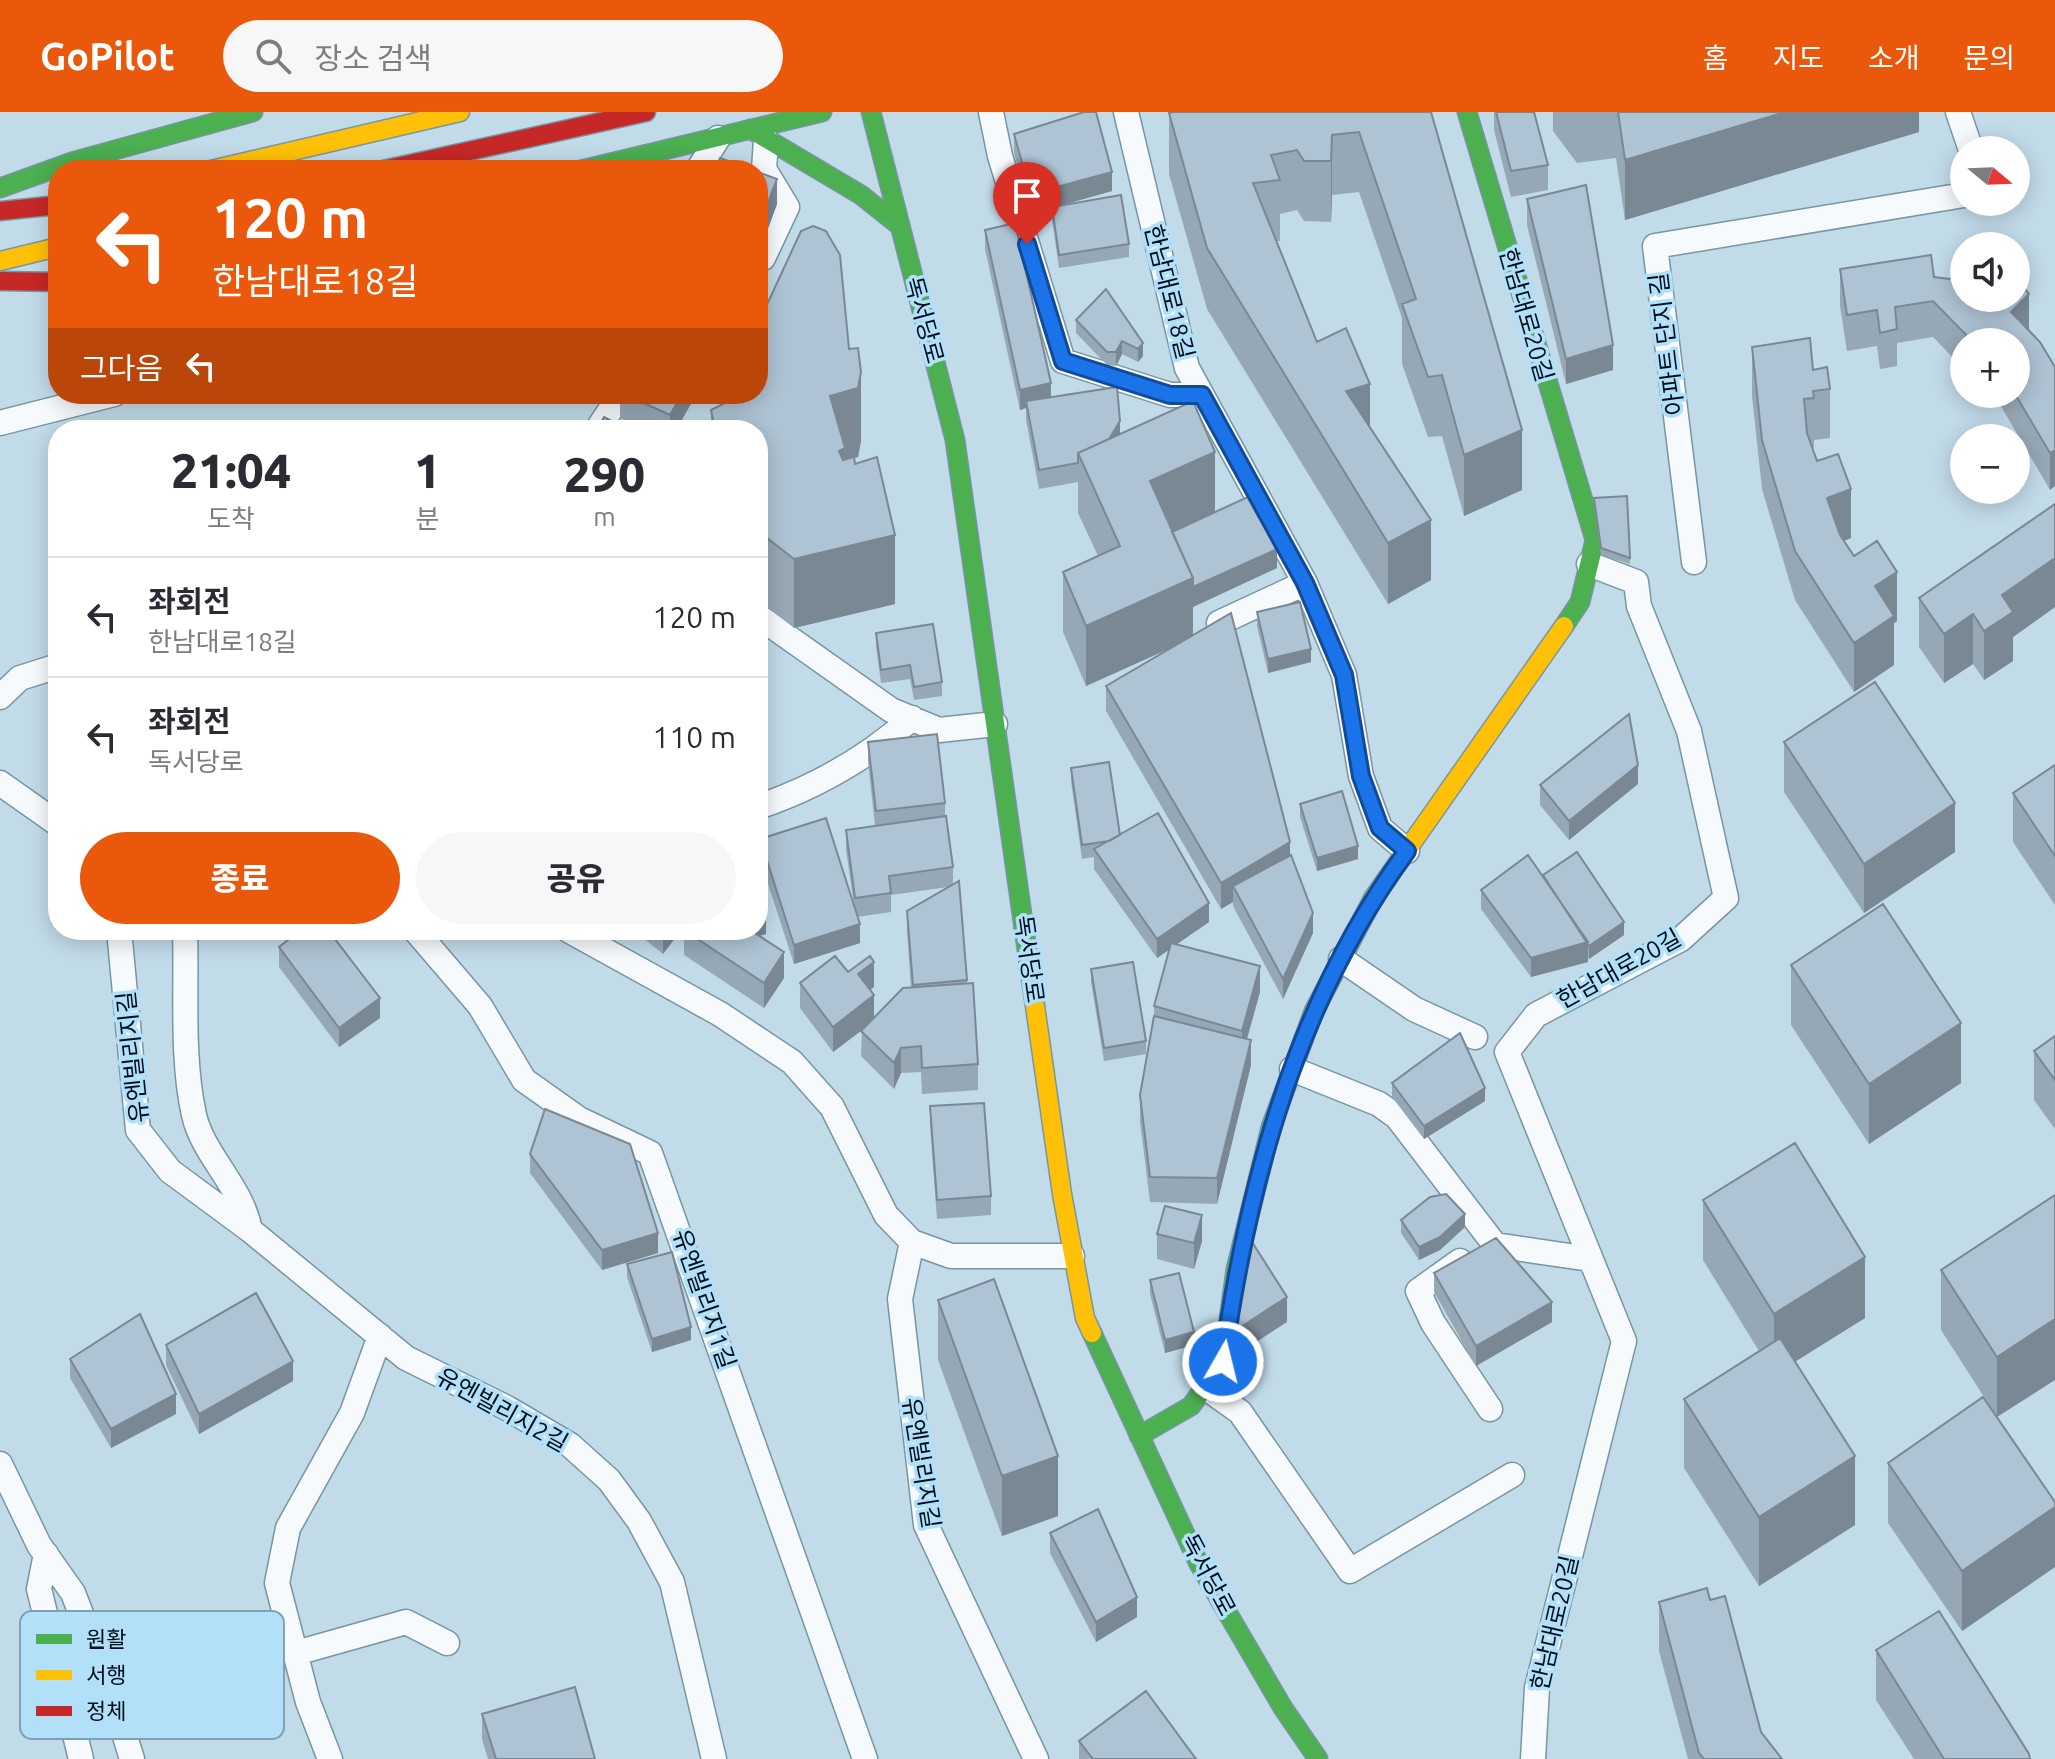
<!DOCTYPE html>
<html lang="ko">
<head>
<meta charset="utf-8">
<style>
  body { margin:0; font-family:Ubuntu,"Noto Sans KR",sans-serif; background:#f7f7f7; color:#2b2b33; height:100vh; display:flex; flex-direction:column; font-size:30px; white-space:nowrap }
  * { box-sizing:border-box; margin:0 }
  p { font-size:26px; color:#7c7c81 }
  .icon { flex:none; width:44px; height:44px; fill:none; stroke:currentColor; stroke-width:2; stroke-linecap:round; stroke-linejoin:round }
  .map { position:relative; flex:1; overflow:hidden }
  .details { position:absolute; left:48px; top:308px; width:720px; height:520px; display:flex; flex-direction:column; background:#fff; border-radius:32px; box-shadow:0 4px 20px #0003 }
  .details>* { flex:none }
  .hud { position:absolute; left:48px; top:48px; width:720px; height:244px; border-radius:32px; box-shadow:0 4px 20px #0003; background:#ea580c; color:#fff; overflow:hidden }
  .needle { width:52px; rotate:109deg }
  .buttons { position:absolute; left:1950px; top:24px; display:grid; gap:16px }
  .buttons a { display:grid; place-items:center; width:80px; height:80px; border-radius:50%; background:#fff; box-shadow:0 4px 20px #0003; font-size:40px }
  .pin { position:absolute; display:grid; place-items:center; width:68px; height:68px; color:#fff; margin:-82px -34px; border-radius:50% 50% 50% 0; rotate:-45deg; box-shadow:0 0 8px #0007 }
  .pin .icon { rotate:45deg }
  .me { position:absolute; width:88px; margin:-44px; rotate:8deg; stroke-linejoin:round; filter:drop-shadow(0 0 6px #0008) }
  .turn { display:flex; align-items:center; gap:28px; height:168px; padding:0 32px; font-size:36px }
  .turn .icon { width:104px; height:104px; stroke-width:2.5 }
  .turn b { display:block; font-size:56px; line-height:68px }
  .then { display:flex; align-items:center; height:76px; padding:0 32px; background:#0003; gap:16px; font-size:30px }
  .eta { display:flex; justify-content:space-evenly; align-items:center; height:136px; text-align:center }
  .eta b { font-size:48px; font-weight:800; line-height:56px }
  .cta { display:flex; gap:16px; margin-top:auto; padding:16px 32px }
  .cta a { flex:1; height:92px; border-radius:48px; background:#ea580c; color:#fff; font-size:32px; font-weight:800; line-height:92px; text-align:center }
  .cta a+a { background:#f7f7f7; color:#2b2b33 }
  ul { padding:0; list-style:none }
  li { display:flex; align-items:center; gap:24px; height:120px; padding:0 32px; border-top:2px solid #e1e1e2 }
  li div { flex:1 }
  li b { display:block; font-size:30px }
  li em { font-style:normal }
  header { display:flex; align-items:center; gap:48px; box-sizing:border-box; height:112px; padding:0 40px; background:#ea580c; color:#fff }
  header strong { font-size:38px }
  nav { display:flex; gap:44px; margin-inline-start:auto; font-size:28px }
  .search { width:560px; height:72px; background:#f7f7f7; display:flex; align-items:center; gap:20px; box-sizing:border-box; padding:0 28px; border-radius:44px; color:#7c7c81; font-size:30px }
  .map>svg:first-child { display:block }
  .lines { fill:none; stroke-linecap:round; stroke-linejoin:round }
  .street-casing { stroke:#7795a3; stroke-width:27 }
  .fast-casing { stroke:#7795a3; stroke-width:21 }
  .slow-casing { stroke:#7795a3; stroke-width:21 }
  .jam-casing { stroke:#7795a3; stroke-width:21 }
  .street { stroke:#f6fafc; stroke-width:24 }
  .fast { stroke:#4caf50; stroke-width:18 }
  .slow { stroke:#ffc107; stroke-width:18 }
  .jam { stroke:#c62828; stroke-width:18 }
  .wall { fill:#96a8b6 }
  .shaded-wall { fill:#7a8894 }
  .building { fill:#aec3d4; stroke:#7a8894; stroke-width:2 }
  .route-casing { stroke:#114b97; stroke-width:20 }
  .route { stroke:#1a73e8; stroke-width:14 }
  .labels { text-anchor:middle; stroke-width:7; stroke-linejoin:round; paint-order:stroke }
  .street-label { font-size:24px; fill:#000f1a; stroke:#b2e0f9 }
  .key { fill:#b2e0f9; stroke:#7da1b6; stroke-width:2 }
  .key-label { font-size:22px; fill:#000f1a }
</style>
</head>
<body>
<header>
<strong>GoPilot</strong>
<div class="search"><svg class="icon" aria-label="search" viewBox="0 0 24 24"><circle cx="10" cy="10" r="6"/><path d="M15 15l6 6"/></svg>장소 검색</div>
<nav><a>홈</a><a>지도</a><a>소개</a><a>문의</a></nav>
</header>
<div class="map">
<svg width="2055" height="1647" viewBox="0 0 2055 1647">
  <rect width="100%" height="100%" fill="#c2dbe9"/>
  <g class="lines">
    <defs>
      <path id="street" d="M991,0L1000,44L1063,249L1170,283H1202
        M1126,0L1187,256L1305,471L1344,563L1361,664L1380,716L1407,739
        M1958,0L1971,38
        M698,58L718,26
        M758,144L763,146L787,95L764,57L766,28
        M0,311L114,282
        M597,318L621,282
        M1694,450L1655,134L1964,83
        M758,504L891,598L939,618L995,612
        M1219,511L1305,471
        M0,585L20,566L58,554
        M0,671L58,712
        M758,695C814,676 867,646 912,606
        M119,818L138,1018L170,1059L250,1118
        M185,818C187,878 181,944 194,1003C203,1043 241,1073 250,1118L406,1246L507,1296L570,1333L609,1368L639,1409L672,1470L714,1647
        M415,818L480,894L524,968L579,1007L650,1041L865,1647
        M568,818L720,902L792,950L832,995L886,1103L912,1130L951,1144H1072
        M1341,847L1414,897L1475,925
        M1292,957L1379,992L1397,1005L1495,1133L1590,1147
        M912,1130L900,1187L926,1413L1036,1647
        M1460,1149L1418,1179L1433,1211L1490,1297
        M1205,1275L1240,1300L1350,1459L1512,1363
        M0,1352L39,1433L73,1481L111,1579L132,1647
        M46,1442L39,1477L81,1647
        M296,1541L406,1510L447,1531
        M330,1647L308,1590L277,1471L288,1416L352,1301L380,1224
        M1533,1647L1537,1576L1624,1229L1507,940L1536,903L1681,827L1726,786L1689,619L1639,494L1636,470L1589,452"/>
      <path id="fast" d="M871,0L955,328L1029,852
        M1467,0L1595,428L1580,490L1564,514
        M750,17L861,83L900,114
        M581,58L822,0
        M0,76L75,49L253,0
        M1092,1221L1199,1452L1283,1596L1318,1647
        M1139,1324L1191,1294L1223,1250L1236,1157L1271,1015L1314,899L1374,785"/>
      <path id="slow" d="M211,58L460,0
        M0,149L58,135
        M1374,785L1564,514
        M1029,852L1062,1082L1085,1206L1092,1221"/>
      <path id="jam" d="M383,58L646,0
        M0,99L58,93
        M0,169L58,170"/>
    </defs>
    <!-- street casing -->
    <use href="#street" class="street-casing"/>
    <!-- fast casing -->
    <use href="#fast" class="fast-casing"/>
    <!-- slow casing -->
    <use href="#slow" class="slow-casing"/>
    <!-- jam casing -->
    <use href="#jam" class="jam-casing"/>
    <!-- street -->
    <use href="#street" class="street"/>
    <!-- fast -->
    <use href="#fast" class="fast"/>
    <!-- slow -->
    <use href="#slow" class="slow"/>
    <!-- jam -->
    <use href="#jam" class="jam"/>
  </g>
  <!-- wall -->
  <path class="wall" d="M1431,0L1522,378L1464,404L1442,324L1428,325L1402,252V206L1359,80L1332,83L1331,110L1304,109L1297,98L1280,102V129H1277L1317,230L1370,315L1431,468L1388,492L1207,197L1169,62V1Z
    M1494,0H1534L1548,53V78L1511,85L1494,18Z
    M1553,0H1919V20L1625,108L1616,46L1577,51L1553,19Z
    M1014,22L1112,79L1061,93L1129,132V145L1059,156L1052,108V96L1031,102L1014,41Z
    M758,60L777,92L764,128L767,156L758,177Z
    M1527,87L1613,258L1566,272L1527,113Z
    M985,118L1051,285L1120,322L1215,400L1277,456L1193,495V523L1290,743L1313,821L1283,887L1233,794V790L1221,797L1106,599V574L1166,538L1086,574L1063,520V460L1098,444L1078,401V370L1039,377L1026,308V296L1020,298L985,137Z
    M1840,157L1934,165L2029,218L2055,255L2050,378L2002,296L1988,282H2016V230H1964V257L1933,225L1897,231V254L1880,257L1877,234L1847,239L1840,194Z
    M1106,177L1143,244L1138,250L1122,242L1116,254L1107,253L1076,221V208Z
    M1752,235L1813,258L1830,277V326L1814,328V335H1812L1851,426L1844,429L1897,509L1894,511V553L1854,580L1795,488L1762,377L1752,284Z
    M849,237L861,329L858,345L854,346L895,492L794,516L758,488V318H711V298L723,292V282Z
    M620,282H695L694,285L692,284V290L676,318H647L620,306Z
    M1627,384L1630,452L1601,443L1594,393V386Z
    M2055,392V495L2013,525V549L1984,568L1973,552L1944,571L1919,535V486Z
    M1257,500L1311,550L1268,561L1257,514Z
    M876,521L942,570V584L914,588L910,567L881,571L876,534Z
    M868,630L945,691V705L953,755V772L959,769L967,872L978,952V978L922,982L921,960L901,961L894,977L861,944L862,918L833,940L800,896V871L848,860L874,875L870,878L874,906L911,876L907,819V799L948,775L891,783V800L857,805L860,831L794,852L760,747V727L854,793L846,738V718L875,714L868,650Z
    M1784,630L1955,740L1864,801L1784,680Z
    M2055,653V793L2013,730V681Z
    M1071,656L1120,723L1209,810L1177,832L1260,880L1247,927L1251,953L1217,1092L1150,1090L1140,1009V983L1154,904V894L1170,837L1157,846L1094,757V745L1082,747L1071,669Z
    M1638,672L1569,728L1540,693V673Z
    M1300,692L1358,747L1317,759L1300,705Z
    M1543,764L1624,823L1589,847L1588,845V850L1531,865L1481,797V778Z
    M633,818H678V822L663,842Z
    M684,818H758L766,822L759,824L784,866L764,896L684,843Z
    M279,835L380,906L339,935L279,855Z
    M1791,853L1961,971L1869,1032L1791,913Z
    M1091,857L1146,929V942L1104,949L1091,870Z
    M2055,924V1017L2034,988V939Z
    M1392,971L1485,989L1424,1027L1392,985Z
    M930,994L991,1084V1103L937,1107L930,1014Z
    M530,1042L658,1141L602,1158L530,1061Z
    M2055,1083L1997,1305L1941,1218V1158Z
    M1703,1088L1865,1206L1795,1249L1855,1413L1759,1474L1684,1356V1287L1759,1239L1703,1148Z
    M1401,1108L1465,1115L1440,1138L1419,1148L1401,1121Z
    M1157,1122L1202,1129L1194,1157L1157,1147Z
    M627,1152L691,1228L652,1240L627,1165Z
    M1434,1161L1552,1210L1476,1254L1434,1180Z
    M1150,1168L1194,1233L1165,1241L1150,1182Z
    M938,1188L1058,1404L1002,1424L938,1248Z
    M166,1233L293,1269L199,1322L166,1253Z
    M70,1247L176,1302L111,1336L70,1266Z
    M1888,1351L2055,1390V1455L1962,1519L1888,1411Z
    M1050,1421L1137,1505L1096,1530L1050,1441Z
    M1710,1488L1761,1620L1782,1647H1688L1659,1539V1490Z
    M1876,1538L2030,1647H1914L1876,1588Z
    M482,1602L595,1647H488L482,1627Z
    M1079,1629L1196,1647H1079Z"/>
  <!-- shaded-wall -->
  <path class="shaded-wall" d="M1785,0H1919V20L1625,108V48Z
    M1332,23V83L1331,110V49Z
    M1112,60V79L1031,102V82Z
    M777,67V92L761,135V109Z
    M767,130V156L758,177V152Z
    M2029,182V218L2011,200Z
    M1122,229V242L1116,254V240Z
    M1143,231V244L1138,250V237Z
    M1613,233V258L1566,272V247Z
    M861,260V329L858,345L830,353V284Z
    M1051,271V291L1026,289V296L1020,298V278Z
    M1370,272V332L1346,279Z
    M682,282H692V290L676,318H670V303Z
    M1120,309V328L1097,347Z
    M1522,318V378L1464,404V343Z
    M2055,338V374L2050,378V341Z
    M1215,340V400L1150,430V369Z
    M1851,377V426L1827,435V386Z
    M1431,408V468L1388,492V431Z
    M895,423V492L794,516V447Z
    M1277,437V456L1193,495V526L1086,574V514L1193,466Z
    M2055,446V495L2013,525V549L1984,568V519L2002,483Z
    M1897,460V509L1894,511V553L1854,580V531L1875,474Z
    M1973,502V552L1944,571V522Z
    M1311,537V550L1268,561V547Z
    M1638,653V672L1569,728V709Z
    M1955,691V740L1864,801V752Z
    M1290,730V756L1233,774V790L1221,797V771Z
    M1358,734V747L1317,759V746Z
    M1209,791V810L1157,846V827Z
    M766,796V822L734,831V818H758V798Z
    M1313,801V821L1283,887V867Z
    M1624,810V823L1589,847V834Z
    M860,812V831L794,852V833Z
    M663,818H678V822L663,842Z
    M1588,830V850L1531,865V846Z
    M784,840V866L764,896V871Z
    M874,850V875L858,887V862Z
    M1260,854V880L1242,944V919Z
    M874,883V909L833,940V915Z
    M380,886V906L339,935V916Z
    M1961,911V971L1869,1032V972Z
    M1251,928V953L1217,1092V1066Z
    M901,936V961L894,977V951Z
    M1485,976V989L1424,1027V1014Z
    M1465,1102V1115L1440,1138L1419,1148V1135Z
    M1202,1103V1129L1194,1157V1131Z
    M658,1121V1141L602,1158V1138Z
    M1865,1145V1206L1774,1263V1202Z
    M1287,1185V1210L1230,1247V1222Z
    M1552,1190V1210L1476,1254V1234Z
    M2055,1207V1268L1997,1305V1245Z
    M691,1215V1228L652,1240V1227Z
    M1194,1220V1233L1165,1241V1228Z
    M293,1249V1269L199,1322V1302Z
    M176,1282V1302L111,1336V1317Z
    M1058,1344V1404L1002,1424V1364Z
    M1855,1344V1413L1759,1474V1405Z
    M2055,1395V1455L1962,1519V1459Z
    M1137,1485V1505L1096,1530V1510Z"/>
  <!-- building -->
  <path class="building" d="M1084,0H1096L1112,60L1031,82L1014,22Z
    M1173,0H1431L1522,318L1464,343L1442,263L1428,265L1402,192L1416,187L1359,20L1332,23L1331,49H1304L1297,38L1271,43L1280,68L1253,71L1317,230L1346,216L1370,272L1346,279L1431,408L1388,431L1207,136L1169,1Z
    M1496,0H1534L1548,53L1511,59Z
    M1618,0H1785L1625,48Z
    M720,46L753,58H716Z
    M758,60L777,67L761,109L758,108Z
    M1586,73L1613,233L1566,247L1527,87Z
    M1121,83L1129,132L1059,143L1052,95Z
    M1015,111L1051,271L1020,278L985,118Z
    M813,114L826,119L840,143L849,237L858,236L861,260L858,276L830,284L845,336L839,339L843,348L854,345L855,352L877,345L895,423L794,447L758,419V318H715L711,298L725,291L723,282H758V212L801,119Z
    M758,126L767,130L758,152Z
    M1931,143L1934,165L1950,167L1964,157V186H2016V166L2029,182L2011,200L2040,230L2055,255V338L2050,341L2015,282H2016V230H1973L1933,189L1895,195L1897,217L1880,221L1877,198L1847,203L1840,157Z
    M1106,177L1143,231L1138,237L1122,229L1116,240H1107L1076,208Z
    M1810,226L1813,258L1827,255L1830,277L1813,279L1814,286L1804,287L1807,321L1817,349L1838,342L1851,377L1827,386L1840,423L1854,444L1877,429L1897,460L1875,474L1894,504L1854,531L1795,439L1762,328L1752,235Z
    M1117,275L1120,309L1109,327L1078,341V351L1039,358L1026,289Z
    M624,282H682L670,303Z
    M1193,289L1215,340L1150,369L1193,466L1086,514L1063,460L1120,434L1078,341Z
    M604,305L628,318H597Z
    M1252,383L1277,437L1193,475V466L1172,420Z
    M1627,384L1630,446L1601,436L1594,386Z
    M2055,392V446L2002,483L2013,500L1984,519L1973,502L1944,522L1919,486Z
    M1300,490L1311,537L1268,547L1257,500Z
    M1231,501L1290,730L1221,771L1106,574Z
    M933,512L942,570L914,575L910,553L881,558L876,521Z
    M1875,570L1955,691L1864,752L1784,630Z
    M1629,602L1638,653L1569,709L1540,673Z
    M937,622L945,691L876,699L868,630Z
    M1109,650L1120,723L1109,729L1082,733L1071,656Z
    M2055,653V744L2013,681Z
    M1342,679L1358,734L1317,746L1300,692Z
    M1158,701L1209,791L1157,827L1094,737Z
    M946,704L953,755L889,764L891,781L855,786L846,718Z
    M826,706L860,812L794,833L760,727Z
    M1577,740L1624,810L1589,834L1543,763Z
    M1291,743L1313,801L1283,867L1233,774Z
    M1528,743L1588,830L1531,846L1481,778Z
    M959,769L967,868L913,873L907,799Z
    M758,770L766,796L758,798Z
    M1883,792L1961,911L1869,972L1791,853Z
    M301,818H328L380,886L339,916L279,835Z
    M684,818H750L784,840L764,871Z
    M1171,831L1260,854L1242,919L1154,894Z
    M835,844L848,860L870,844L874,850L858,862L874,883L833,915L800,871Z
    M1133,850L1146,929L1104,936L1091,857Z
    M973,871L978,952L922,956L921,934L901,936L894,951L861,919L903,876Z
    M1154,904L1251,928L1217,1066L1150,1065L1140,983Z
    M1460,921L1485,976L1424,1014L1392,971Z
    M2055,924V968L2034,939Z
    M984,991L991,1084L937,1088L930,994Z
    M545,997L630,1032L658,1121L602,1138L530,1042Z
    M1795,1031L1865,1145L1774,1202L1703,1088Z
    M1446,1082L1465,1102L1440,1125L1419,1135L1401,1108L1430,1085Z
    M2055,1083V1207L1997,1245L1941,1158Z
    M1165,1094L1202,1103L1194,1131L1157,1122Z
    M1245,1119L1287,1185L1230,1222Z
    M1496,1126L1552,1190L1476,1234L1434,1161Z
    M672,1140L691,1215L652,1227L627,1152Z
    M1179,1161L1194,1220L1165,1228L1150,1168Z
    M994,1167L1058,1344L1002,1364L938,1188Z
    M256,1181L293,1249L199,1302L166,1233Z
    M140,1202L176,1282L111,1317L70,1247Z
    M1780,1226L1855,1344L1759,1405L1684,1287Z
    M1983,1285L2055,1390V1395L1962,1459L1888,1351Z
    M1098,1397L1137,1485L1096,1510L1050,1421Z
    M1707,1476L1710,1488L1725,1484L1761,1620L1782,1647H1704L1699,1641L1659,1490Z
    M1939,1499L2029,1642L2030,1647H1944L1876,1538Z
    M575,1575L595,1647H496L482,1602Z
    M1146,1579L1196,1647H1093L1079,1629Z"/>
  <g class="lines">
    <defs>
      <path id="route" d="M1027,132L1063,249L1170,283H1202L1305,471L1344,563L1361,664L1380,716L1407,739C1297,888 1248,1069 1223,1250"/>
    </defs>
    <!-- route casing -->
    <use href="#route" class="route-casing"/>
    <!-- route -->
    <use href="#route" class="route"/>
  </g>
  <g class="labels">
    <!-- street labels -->
    <g class="street-label">
      <text transform="translate(1169 180) rotate(76)" y="8">한남대로18길</text>
      <text transform="translate(1526 203) rotate(74)" y="8">한남대로20길</text>
      <text transform="translate(924 208) rotate(75)" y="8">독서당로</text>
      <text transform="translate(1667 232) rotate(-97)" y="8">아파트 단지 길</text>
      <text transform="translate(1029 847) rotate(82)" y="8">독서당로</text>
      <text transform="translate(1619 857) rotate(-29)" y="8">한남대로20길</text>
      <text transform="translate(133 945) rotate(-96)" y="8">유엔빌리지길</text>
      <text transform="translate(704 1187) rotate(71)" y="8">유엔빌리지1길</text>
      <text transform="translate(502 1298) rotate(29)" y="8">유엔빌리지2길</text>
      <text transform="translate(921 1351) rotate(81)" y="8">유엔빌리지길</text>
      <text transform="translate(1208 1463) rotate(62)" y="8">독서당로</text>
      <text transform="translate(1555 1511) rotate(-77)" y="8">한남대로20길</text>
    </g>
  </g>
  <!-- legend -->
  <rect x="20" y="1499" width="264" height="128" rx="12" class="key"/>
  <rect x="36" y="1522" width="36" height="10" fill="#4caf50"/>
  <rect x="36" y="1558" width="36" height="10" fill="#ffc107"/>
  <rect x="36" y="1594" width="36" height="10" fill="#c62828"/>
  <g class="key-label">
    <text x="86" y="1535">원활</text>
    <text x="86" y="1571">서행</text>
    <text x="86" y="1607">정체</text>
  </g>
</svg>
<div class="buttons">
<a><svg class="needle" viewBox="-14 -14 28 28"><path d="M0-13l5 13h-10z" fill="#e53935"/><path d="M0 13l5-13h-10z" fill="#7c7c81"/></svg></a>
<a><svg class="icon" aria-label="sound" viewBox="0 0 24 24"><path d="M4 9h4l5-4v14l-5-4H4zM17 9q2 3 0 6"/></svg></a>
<a>+</a>
<a>−</a>
</div>
<div class="pin" style="left:1027px;top:132px;background:#d93025"><svg class="icon" aria-label="arrive" viewBox="0 0 24 24"><path d="M6 21V4h12l-3 4 3 4H6"/></svg></div>
<svg class="me" style="left:1223px;top:1250px" viewBox="-20 -20 40 40"><circle r="17" fill="#1a73e8" stroke="#fff" stroke-width="3"/><path d="M0-11L8 9 0 5-8 9z" fill="#fff"/></svg>
<div class="hud">
<div class="turn"><svg class="icon" aria-label="left" viewBox="0 0 24 24"><path d="M17 20v-9H6M10 6l-5 5 5 5"/></svg><div><b>120 m</b>한남대로18길</div></div>
<div class="then">그다음<svg class="icon" aria-label="left" viewBox="0 0 24 24"><path d="M17 20v-9H6M10 6l-5 5 5 5"/></svg></div>
</div>
<section class="details">
<div class="eta">
<div><b>21:04</b><p>도착</p></div>
<div><b>1</b><p>분</p></div>
<div><b>290</b><p>m</p></div>
</div>
<ul>
<li><svg class="icon" aria-label="left" viewBox="0 0 24 24"><path d="M17 20v-9H6M10 6l-5 5 5 5"/></svg><div><b>좌회전</b><p>한남대로18길</p></div><em>120 m</em></li>
<li><svg class="icon" aria-label="left" viewBox="0 0 24 24"><path d="M17 20v-9H6M10 6l-5 5 5 5"/></svg><div><b>좌회전</b><p>독서당로</p></div><em>110 m</em></li>
</ul>
<div class="cta"><a>종료</a><a>공유</a></div>
</section>
</div>
</body>
</html>
